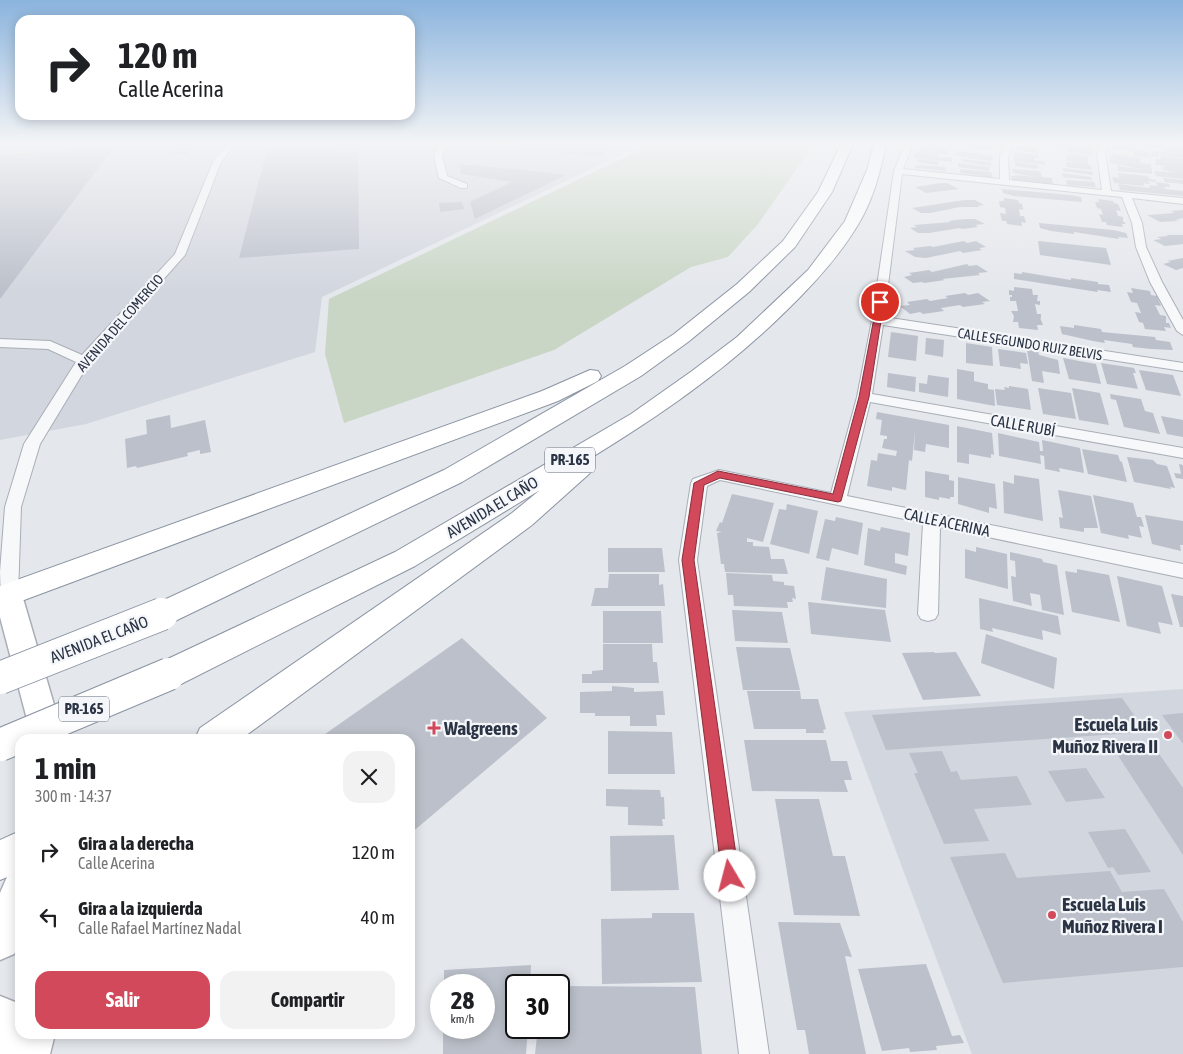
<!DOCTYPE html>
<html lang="es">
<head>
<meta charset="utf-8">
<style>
  body { margin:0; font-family:"Asap Condensed",sans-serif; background:#f2f2f2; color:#202124; height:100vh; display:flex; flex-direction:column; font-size:19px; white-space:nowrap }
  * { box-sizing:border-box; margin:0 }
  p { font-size:16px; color:#757577 }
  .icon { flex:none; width:28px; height:28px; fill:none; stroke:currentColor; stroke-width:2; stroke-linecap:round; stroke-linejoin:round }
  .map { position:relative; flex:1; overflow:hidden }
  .drawer { position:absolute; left:15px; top:734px; width:400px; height:305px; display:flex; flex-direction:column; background:#fff; border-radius:15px; box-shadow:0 2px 12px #0003 }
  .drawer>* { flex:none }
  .hud { position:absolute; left:15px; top:15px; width:400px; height:105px; border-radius:15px; box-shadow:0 2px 12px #0003; background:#fff; color:#202124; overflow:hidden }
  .speed { position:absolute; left:430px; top:974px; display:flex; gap:10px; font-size:25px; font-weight:700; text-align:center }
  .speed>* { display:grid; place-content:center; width:65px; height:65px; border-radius:50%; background:#fff; box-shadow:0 2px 12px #0003; line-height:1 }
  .speed small { font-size:12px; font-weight:400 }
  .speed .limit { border:2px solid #111; border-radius:8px; background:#fff; color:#111 }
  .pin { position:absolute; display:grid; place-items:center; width:42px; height:42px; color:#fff; margin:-21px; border:2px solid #fff; border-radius:50%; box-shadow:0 1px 5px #0007 }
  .me { position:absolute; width:55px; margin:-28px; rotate:352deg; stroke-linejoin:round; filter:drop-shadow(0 0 4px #0008) }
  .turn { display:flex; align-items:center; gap:18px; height:105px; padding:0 20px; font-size:22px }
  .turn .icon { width:65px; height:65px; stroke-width:2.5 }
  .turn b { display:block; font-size:35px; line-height:42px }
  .round { display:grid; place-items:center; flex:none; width:52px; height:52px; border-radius:15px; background:#f2f2f2 }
  .summary { display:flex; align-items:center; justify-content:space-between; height:85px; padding:0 20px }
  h1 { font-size:30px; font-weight:700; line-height:38px }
  .action { display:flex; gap:10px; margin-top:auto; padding:10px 20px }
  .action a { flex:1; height:58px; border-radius:15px; background:#d1495b; color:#fff; font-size:20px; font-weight:700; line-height:58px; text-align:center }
  .action a+a { background:#f2f2f2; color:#202124 }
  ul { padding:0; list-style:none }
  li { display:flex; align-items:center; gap:15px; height:65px; padding:0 20px }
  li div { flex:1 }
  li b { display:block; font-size:19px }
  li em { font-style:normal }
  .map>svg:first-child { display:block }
  .built { fill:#d2d6de }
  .green { fill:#c9d6c5 }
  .building { fill:#bbc0ca }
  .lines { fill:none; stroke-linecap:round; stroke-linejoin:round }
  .street-casing { stroke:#a9aeb7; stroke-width:2 }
  .secondary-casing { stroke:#a9aeb7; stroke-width:3 }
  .highway-casing { stroke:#8b94a3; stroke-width:2 }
  .street { fill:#f7f8fa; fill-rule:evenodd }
  .secondary { fill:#fff; fill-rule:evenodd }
  .highway { fill:#fff; fill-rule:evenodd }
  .highway-bridge-casing { stroke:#8b94a3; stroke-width:34; stroke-linecap:butt }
  .highway-bridge { stroke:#fff; stroke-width:32 }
  .route { fill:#d1495b; stroke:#882f3b }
  .poi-dot { fill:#d1495b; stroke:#f4f6f9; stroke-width:2 }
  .labels { text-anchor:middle; stroke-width:4.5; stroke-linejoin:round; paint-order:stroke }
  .far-street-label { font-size:14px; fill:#2b3445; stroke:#f4f6f9 }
  .shield { fill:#f4f6f9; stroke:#676e7b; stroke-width:1 }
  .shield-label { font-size:15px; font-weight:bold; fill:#2b3445 }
  .street-label { font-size:16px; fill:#2b3445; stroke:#f4f6f9 }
  .near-poi-label { font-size:19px; font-weight:bold; fill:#2b3445; stroke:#f4f6f9; text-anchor:start }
</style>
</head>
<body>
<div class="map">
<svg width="1183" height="1054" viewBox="0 0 1183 1054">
  <rect width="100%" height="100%" fill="#e4e7ec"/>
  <!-- built -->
  <path class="built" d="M0,144H634L629,151L322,297L315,352L86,424L0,440Z
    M1183,689V1054H972L844,712Z"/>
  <!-- green -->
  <path class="green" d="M642,144H814L758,224L728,257L691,267L554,350L344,423L325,354L329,299L636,152Z"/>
  <!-- building -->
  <path class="building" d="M177,144H196L188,154H171L178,146H176Z
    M358,144L359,249L239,258L267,149Z
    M521,144H613L602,157L516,149Z
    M921,144L943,145L941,150H949L947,155L919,152Z
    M968,144H979L991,146L990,150L969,148Z
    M1062,144L1091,146L1090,149H1081L1090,150L1092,152L1091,155L1068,152V149L1060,148Z
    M1114,144H1137L1136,149L1148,152L1150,158L1134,156V151L1111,149Z
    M1148,144L1183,148V158L1158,154L1159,157H1151V151L1155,153L1156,151L1171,153V151H1164V148L1148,147Z
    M1017,146L1038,148L1037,153L1015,150Z
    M114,147L0,299V155Z
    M958,151L993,156L992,161L956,156Z
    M916,152L939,155L938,158L952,157V162L915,158L914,156Z
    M1015,152L1039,155V158H1034V160L1045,161V165L1013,161Z
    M1068,153L1088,156V165H1091L1092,170L1067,167L1066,162H1077L1066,161Z
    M1113,154L1140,158V163L1151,164L1152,174L1118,171L1117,166L1146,170L1110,163V159L1123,161L1109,158Z
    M1161,155L1183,159V179L1156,176L1154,171L1176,173L1163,170L1162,167L1167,166L1155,165L1156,158L1161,159Z
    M917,159L938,161V165L917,162Z
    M962,159L991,162V166L962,162Z
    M1015,162L1038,165V169L1015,166Z
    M958,163L989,167V171L958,167Z
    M459,164L535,171L566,175L475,219L470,202L512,182L461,174Z
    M919,165L946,167V171L915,168V166Z
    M1063,168L1093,172V175L1063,171Z
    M960,169L991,172L993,178L960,173Z
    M1012,169L1040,171L1042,177L1052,178L1053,185L1012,180L1011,176H1015V175L1036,177L1013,173Z
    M1062,173L1091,177L1092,180L1063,177Z
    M1118,173L1148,176L1149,179L1156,180V182L1148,181L1150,184L1143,183L1144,186L1114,183L1112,177L1119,178Z
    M1163,178L1183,180V184L1165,182Z
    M1066,180L1094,182L1096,187L1067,185Z
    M1156,182L1169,184L1170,187H1164L1165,189L1183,191V196L1120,190L1118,184L1150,188L1149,185L1157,186Z
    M941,183H947L959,189L926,193L915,187Z
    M1002,189L1071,195L1081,197L1082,202L1014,196L1003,193Z
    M1004,198L1018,200L1019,203L1022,204L1023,210L1019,209L1020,216H1024L1026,223L1021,222L1022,226L1007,224L1006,221H1002L1000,213L1006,214L1005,208L1000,207L999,201H1004Z
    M1098,199L1113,201L1114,203L1118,204L1121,211L1116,210L1118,216L1123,217V221L1126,224H1122L1123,227L1107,225L1106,222H1102L1099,214L1103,215L1101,209L1097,208L1095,202H1099Z
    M964,200H975L984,205L977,206L980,207H960L930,213H921L912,208Z
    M462,202L464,209L440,212L439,203Z
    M1183,210V218L1175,220L1179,221L1160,222L1147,215L1175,213L1171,211Z
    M965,219H975L985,224L975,225L978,227L962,229L960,228L929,233H918L910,228L917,227L914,225L951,222L948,221Z
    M1039,223L1113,230L1126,233L1128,238L1118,237L1119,239L1074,232V234L1051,231L1040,228Z
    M1167,235H1183V244L1165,246L1153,240L1162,239L1157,237L1168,236Z
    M964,241L967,243L976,241L986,247L979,248L982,250L963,253L960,251L926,258L915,257L905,251L915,250L913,248L930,246L933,247Z
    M1038,241L1106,248L1111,265L1040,255Z
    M1183,258V268L1176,270L1163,264L1171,262L1167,261Z
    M967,264L969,266L977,265L988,272L978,273L980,275L942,279L945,280L924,283L922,282L913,283L904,277L912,275L909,273L929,270L932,272Z
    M1022,272L1071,280V278L1098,282V284L1109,285L1111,292L1097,290L1098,292L1014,279V273L1022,274Z
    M1014,287L1032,289L1033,295H1038L1037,301H1040V305L1035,304L1037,314H1041V319L1040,318L1043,325H1037L1038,330L1019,328L1018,322H1013L1014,316L1011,311H1018L1016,301H1010V297H1012V295H1009V290L1014,291Z
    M1131,288L1150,291L1151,295L1157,296L1161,306L1155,305L1160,315L1166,316V323H1169L1171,328L1164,327L1166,331L1145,329L1143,323L1139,322L1135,312L1141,313L1137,303L1131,302L1127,292L1133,293Z
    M965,293L968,295L978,293L990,301L982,302L985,304L963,307L960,305L941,308L944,311L923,314L920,312L910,314L900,306L910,305L907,302L927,299L930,301L948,298L945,296Z
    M1074,325L1101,329L1102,332L1155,337L1156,340L1170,342L1173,350L1151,349L1133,347L1132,344L1104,340L1105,343L1093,341L1062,334L1060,326L1074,328Z
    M891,332L918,336L916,361L888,357Z
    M926,338L944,340L943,357L925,354Z
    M966,343L992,347L993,366L966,363Z
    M998,349L1026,353L1028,364L1020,363L1021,369L1000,366Z
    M1027,350L1038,351L1039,355L1058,360L1060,374L1042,371L1044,383L1032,381Z
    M1063,358L1096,364L1101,384L1069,379Z
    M1101,363L1134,368L1136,373H1133L1138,389L1107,384Z
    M957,369L974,372V381L988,384V389L994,390L995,406L957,399Z
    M1139,370L1173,375L1181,396L1146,390Z
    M888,373L916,377L915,392L887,387Z
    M928,375L949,378L948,397L919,392V383L927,384Z
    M1009,386L1028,389L1031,410L997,405L995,389L1005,390L1004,387L1009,388Z
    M1038,388L1071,393L1076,419L1043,414Z
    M1072,388L1100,393L1109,425L1079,420Z
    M1110,394L1141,399L1145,411L1153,413L1160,434L1124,427L1116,400L1111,399Z
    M877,412L949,425V448L926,444L925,452L914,450L915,431L912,461L909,460L906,490L892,487V491L867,486L871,460L877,461L878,453L896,456L897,451L882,448L884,439H887V436L880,435L882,420L876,419Z
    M170,415L171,428L205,420L211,452L200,454V450L187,453L188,456L137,468L136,466L127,468L125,439L147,434L146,420Z
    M1161,416L1183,420V437L1167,434Z
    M957,426L992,433L994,455L991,454V458L969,454V464L957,462Z
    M998,433L1039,442L1040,451H1043L1042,440L1080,448L1084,473L1059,468L1060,472L1045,469L1044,456L1040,455L1041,464L999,456Z
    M1082,449L1118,455L1120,461L1122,462L1127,482L1088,474Z
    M1127,457L1153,460L1157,464L1167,466L1175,488L1170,487L1171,489L1134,482Z
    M1179,464L1183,465V479L1176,478L1174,473L1181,474Z
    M925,471L949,475V480L954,481V497H950V499L939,497V500L925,497Z
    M1014,475L1039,479L1043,521L1004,513L1003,481L1014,484Z
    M958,477L995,484L997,509L989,507V513L958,504Z
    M1058,490L1091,496L1098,528H1084V532L1060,528L1059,517L1063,518Z
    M732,494L774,503L763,542L747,538V542H753V546L769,547L771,559H784L788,574L725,572L724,564H721L717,533L722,532L716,531L720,522L722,523Z
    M1093,495L1133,503L1137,517H1141L1144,527L1139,526L1142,538L1128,535L1129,539L1101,533Z
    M787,504L818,511L809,554L770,544L779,509L786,510Z
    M1145,515L1183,521V545H1180L1181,551L1152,544Z
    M836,517L863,523L858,555L832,548L829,561L816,558L825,519L835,521Z
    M881,527L910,533L908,556L895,553V563L907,566L906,575L864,565L868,528L880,531Z
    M976,547L1007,554L1008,589L965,578V549L976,552Z
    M608,548H662L665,572H608Z
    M1010,552L1042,559L1043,562L1057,565L1064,615L1042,610L1040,595L1030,593L1032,606L1013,601L1011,576L1016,577L1015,561L1010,560Z
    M826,567L887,579L886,608L821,600Z
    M1077,569L1109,575L1120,622L1072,612L1065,571L1077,573Z
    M726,573L772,575L773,581L784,582V585L794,586L796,599L792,598L793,602H787L788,608L734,606L733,595H728Z
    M609,574H659V585L663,584L665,606H591L595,588H608Z
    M1117,576L1162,586L1173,625L1158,622L1161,634L1127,626Z
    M1171,594L1183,596V627H1180Z
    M979,598L1058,616L1061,635L1042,630L1043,640L992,628L993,632L980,629Z
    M808,602L885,610L891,642L811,634Z
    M732,610L782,612L788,643L735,641Z
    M603,611H661L663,643H603Z
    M986,634L1057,658L1054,689L981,663Z
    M462,638L547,718L410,834V739H318Z
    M603,644H652L653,662H657L659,683H582V674H592V671L603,670Z
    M736,647L790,648L800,690H743Z
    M934,652L935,653L956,652L981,696L923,700L902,653Z
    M612,686L634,688V692L663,691L665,715H656L657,726H630V716H595V713H580V692L612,691Z
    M747,691H800L801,699H818L826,729L823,730L824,733H806V729H754Z
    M1122,698L1146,732L886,750L872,715Z
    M1183,713V744L1162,715Z
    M608,731L672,732L675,774H608Z
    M744,740H826L831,761H847L852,780H844L848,792L752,791Z
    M1155,748L1183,788V855L1115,751Z
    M942,751L951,772L957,771L961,780L1017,776L1032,805L974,809L989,841L944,844L914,773H918L909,753Z
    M1086,768L1105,798L1066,802L1048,771Z
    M606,789L660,790L661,797H664L665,819H662L663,826L628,825V807L606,806Z
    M775,799H819L833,856H845L860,916L794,915Z
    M1125,829L1151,872L1118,875L1113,867L1108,868L1088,832Z
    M674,835L679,890L611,891L610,836Z
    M1005,853L1017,878L1110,871L1122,892L1164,889L1183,922V967L1003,983L950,857Z
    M652,913H694L702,982L602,984L601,919L652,918Z
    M778,922L840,923L852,957L845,956L866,1054H809L805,1030H797Z
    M926,964L952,1036L960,1035L964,1043L936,1046L937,1050L910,1052L909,1048L882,1051L858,969Z
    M531,965L530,985H516V1028H528L526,1054H443V1028H484V985H444V970Z
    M559,986L695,987L702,1054H535L538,1028H559Z"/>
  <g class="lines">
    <defs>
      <path id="street" d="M227,144H235L221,162L185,255L89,363L40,444L21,507L18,595L15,600L8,602L1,600L0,572L5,507L24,444L76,362L48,349L0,347V339L50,341L82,355L175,254L213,162Z
        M439,144H447L442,156L447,176L467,184V188H461L439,178L434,156Z
        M905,144H913L903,169L1000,179V157L1004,144H1012L1008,157L1009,180L1102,190L1097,152L1100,144H1108L1105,152L1111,191L1183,198V204L1132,198L1142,223L1146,247L1162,282L1183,320V335L1177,331L1150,282L1136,247L1132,223L1122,197L902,174L884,317L1183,363V371L883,325L872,394L1183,448V458L870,402L847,496L1183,564V578L940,527L938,614L935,619L928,621L921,619L918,614L923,523L720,480L707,486L697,560L769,1054H739L679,560L691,483L693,479L719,470L831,493L857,397L872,320L894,171Z"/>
      <path id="secondary" d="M8,585L18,588L22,595L64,739L32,738L0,617V587Z
        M20,871V945L14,954L0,960V893L7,877Z
        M0,996L20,1004V1034H55L50,1054H0Z"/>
      <path id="highway" d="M841,144H853L832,192L795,247L749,292L688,342L641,376L462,482L173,622L162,626L151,622L147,614L151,606L444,470L625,366L674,334L737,284L783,241L818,192Z
        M874,144H886C881,170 873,200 859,223C839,257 812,286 784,313C724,372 656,418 584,462L589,464L593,469L589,474L532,525L241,739H195L200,728L512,513L540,490L415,566L181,684L169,687L157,684L152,674L157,664L395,552L631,414L692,371L737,337L808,270L845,221L867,170Z
        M590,370L598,371L601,376L598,381L558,401L0,609V586L542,391Z
        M20,831V872L0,880V840Z"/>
    </defs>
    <!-- street casing -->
    <use href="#street" class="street-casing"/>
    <!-- secondary casing -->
    <use href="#secondary" class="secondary-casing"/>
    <!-- highway casing -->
    <use href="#highway" class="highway-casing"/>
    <!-- street -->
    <use href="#street" class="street"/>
    <!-- secondary -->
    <use href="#secondary" class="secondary"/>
    <!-- highway -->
    <use href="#highway" class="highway"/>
    <defs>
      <path id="highway-bridge" d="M0,678L162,614
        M0,745L169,674"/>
    </defs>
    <!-- highway-bridge casing -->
    <use href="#highway-bridge" class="highway-bridge-casing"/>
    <!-- highway-bridge -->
    <use href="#highway-bridge" class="highway-bridge"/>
  </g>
  <!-- sky -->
  <linearGradient id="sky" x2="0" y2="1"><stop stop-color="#8bb4dd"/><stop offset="0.49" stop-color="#f3f4f6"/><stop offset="1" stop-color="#f3f4f6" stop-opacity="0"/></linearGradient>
  <rect width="1183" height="292" fill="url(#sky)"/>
  <!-- route -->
  <path class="route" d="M880,299L884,302L869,397L841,501L838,502L720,478L704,485L694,560L739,876L736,882L730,885L724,882L722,876L682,560L694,483L718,471L833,494L859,397L877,302Z"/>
  <!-- markers -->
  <g class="poi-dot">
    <path d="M431.5 720.5h5v5h5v5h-5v5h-5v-5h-5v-5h5z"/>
    <circle cx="1168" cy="735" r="5"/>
    <circle cx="1052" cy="915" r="5"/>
  </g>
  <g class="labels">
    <!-- far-street labels -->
    <g class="far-street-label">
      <text transform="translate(120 323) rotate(-49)" y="5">AVENIDA DEL COMERCIO</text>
      <text transform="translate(1030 344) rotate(9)" y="5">CALLE SEGUNDO RUIZ BELVIS</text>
    </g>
    <!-- shield labels -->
    <g class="shield">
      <rect x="545" y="447.5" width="50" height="25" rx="4"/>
      <rect x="59" y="696.5" width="50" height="25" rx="4"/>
    </g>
    <g class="shield-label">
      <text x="570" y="465">PR-165</text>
      <text x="84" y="714">PR-165</text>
    </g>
    <!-- street labels -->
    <g class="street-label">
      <text transform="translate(1023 425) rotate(10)" y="6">CALLE RUBÍ</text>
      <text transform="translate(492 507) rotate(-31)" y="6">AVENIDA EL CAÑO</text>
      <text transform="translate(947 522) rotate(12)" y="6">CALLE ACERINA</text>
      <text transform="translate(99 639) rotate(-21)" y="6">AVENIDA EL CAÑO</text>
    </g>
    <!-- near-poi labels -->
    <g class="near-poi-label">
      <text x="1158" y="731" text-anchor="end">Escuela Luis<tspan x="1158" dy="22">Muñoz Rivera II</tspan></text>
      <text x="444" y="735">Walgreens</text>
      <text x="1062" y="911">Escuela Luis<tspan x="1062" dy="22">Muñoz Rivera I</tspan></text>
    </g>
  </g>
</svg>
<div class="speed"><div>28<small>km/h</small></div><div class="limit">30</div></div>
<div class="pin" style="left:880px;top:302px;background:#d93025"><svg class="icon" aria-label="arrive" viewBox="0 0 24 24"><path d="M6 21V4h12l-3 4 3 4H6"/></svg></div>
<svg class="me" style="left:730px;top:876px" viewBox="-20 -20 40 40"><circle r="19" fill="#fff"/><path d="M0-13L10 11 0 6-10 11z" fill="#d1495b"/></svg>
<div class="hud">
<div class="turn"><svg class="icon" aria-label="right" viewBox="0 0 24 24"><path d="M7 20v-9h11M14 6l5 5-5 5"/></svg><div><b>120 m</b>Calle Acerina</div></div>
</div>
<section class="drawer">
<div class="summary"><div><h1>1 min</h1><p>300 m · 14:37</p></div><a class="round"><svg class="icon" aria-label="close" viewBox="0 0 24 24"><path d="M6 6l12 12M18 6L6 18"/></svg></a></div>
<ul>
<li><svg class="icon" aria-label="right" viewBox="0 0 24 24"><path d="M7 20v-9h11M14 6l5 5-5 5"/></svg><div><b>Gira a la derecha</b><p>Calle Acerina</p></div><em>120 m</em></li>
<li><svg class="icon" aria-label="left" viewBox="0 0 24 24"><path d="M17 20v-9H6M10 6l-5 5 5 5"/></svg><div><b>Gira a la izquierda</b><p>Calle Rafael Martínez Nadal</p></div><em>40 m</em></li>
</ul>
<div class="action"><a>Salir</a><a>Compartir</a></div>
</section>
</div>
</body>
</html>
